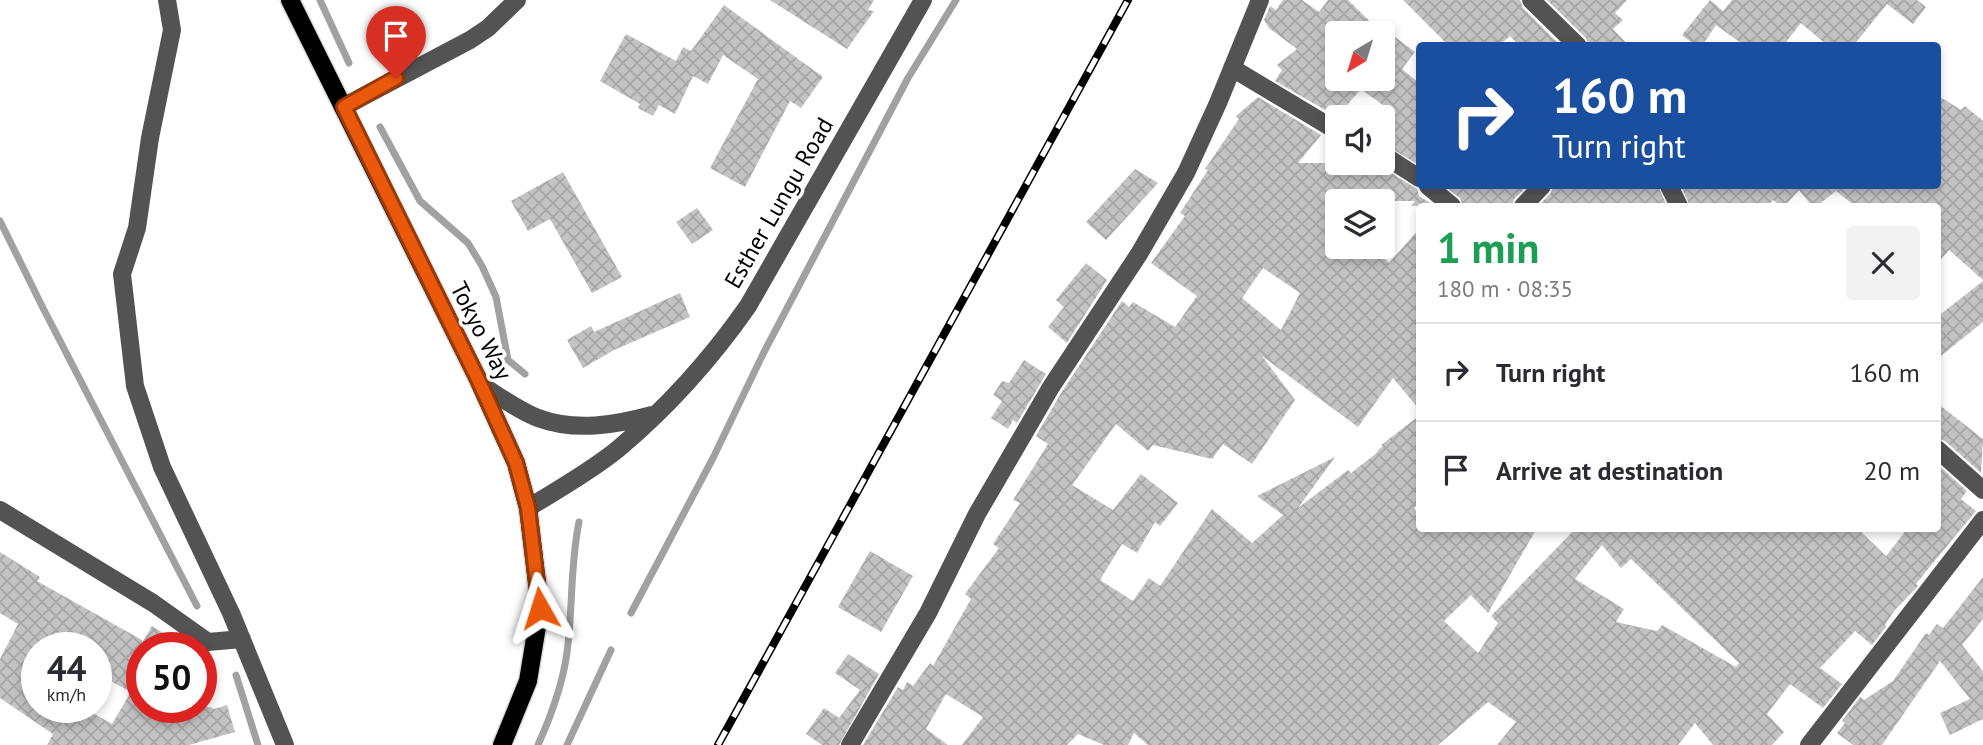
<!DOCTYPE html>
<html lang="en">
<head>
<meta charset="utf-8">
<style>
  body { margin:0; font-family:"PT Sans",sans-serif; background:#f2f2f3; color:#2b2b33; height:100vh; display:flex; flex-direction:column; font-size:26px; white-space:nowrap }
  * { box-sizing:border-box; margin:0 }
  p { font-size:23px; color:#7c7c81 }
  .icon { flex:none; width:38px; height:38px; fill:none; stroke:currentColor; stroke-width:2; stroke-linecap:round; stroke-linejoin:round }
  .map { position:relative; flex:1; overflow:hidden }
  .panel { position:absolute; left:1416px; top:203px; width:525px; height:329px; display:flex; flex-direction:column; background:#fff; border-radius:7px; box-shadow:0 4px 10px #0003 }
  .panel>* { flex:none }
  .top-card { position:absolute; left:1416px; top:42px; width:525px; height:147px; border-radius:7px; box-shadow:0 4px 10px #0003; background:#1a4fa0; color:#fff; overflow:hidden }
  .needle { width:46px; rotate:218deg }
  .tools { position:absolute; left:1325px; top:21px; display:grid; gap:14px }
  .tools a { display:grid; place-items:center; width:70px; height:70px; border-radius:7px; background:#fff; box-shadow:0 4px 10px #0003; font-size:35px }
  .speed { position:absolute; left:21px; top:632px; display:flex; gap:14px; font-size:35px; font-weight:700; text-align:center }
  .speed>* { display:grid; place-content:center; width:91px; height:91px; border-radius:50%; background:#fff; box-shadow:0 4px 10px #0003; line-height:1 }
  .speed small { font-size:18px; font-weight:400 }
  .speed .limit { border:10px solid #d22; background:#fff; color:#111 }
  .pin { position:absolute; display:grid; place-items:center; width:60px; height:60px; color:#fff; margin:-72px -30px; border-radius:50% 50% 50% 0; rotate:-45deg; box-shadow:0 0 7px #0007 }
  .pin .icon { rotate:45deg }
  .me { position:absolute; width:77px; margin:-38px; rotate:354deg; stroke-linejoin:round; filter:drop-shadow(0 0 5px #0008) }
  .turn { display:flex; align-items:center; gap:24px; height:147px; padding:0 21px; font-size:32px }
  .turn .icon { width:91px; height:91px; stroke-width:2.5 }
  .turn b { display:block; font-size:49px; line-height:60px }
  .round { display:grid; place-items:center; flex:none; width:74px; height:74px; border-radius:7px; background:#f2f2f3 }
  .headline { display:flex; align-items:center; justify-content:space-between; height:119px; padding:0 21px }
  h1 { font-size:42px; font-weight:700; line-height:52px; color:#1e9e55 }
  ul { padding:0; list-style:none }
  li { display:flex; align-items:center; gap:21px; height:98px; padding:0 21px; border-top:2px solid #e1e1e2 }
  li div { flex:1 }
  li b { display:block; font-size:26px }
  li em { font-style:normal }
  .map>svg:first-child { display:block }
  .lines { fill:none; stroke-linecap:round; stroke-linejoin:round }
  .stream { stroke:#a1a1a1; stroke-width:7 }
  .building { fill:url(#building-cross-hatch); fill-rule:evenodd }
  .major-casing { stroke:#dbdbdb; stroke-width:21 }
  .minor { stroke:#535353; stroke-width:18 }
  .major { stroke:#000; stroke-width:18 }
  .rail-casing { stroke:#000; stroke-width:8 }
  .rail { stroke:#fff; stroke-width:5; stroke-dasharray:16; stroke-linecap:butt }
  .route-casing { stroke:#983908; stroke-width:18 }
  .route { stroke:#ea580c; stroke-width:12 }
  .labels { text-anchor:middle; stroke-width:7; stroke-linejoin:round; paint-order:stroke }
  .street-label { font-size:24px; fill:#000; stroke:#fff }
</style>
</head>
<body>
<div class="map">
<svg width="1983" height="745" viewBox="0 0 1983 745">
  <defs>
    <pattern id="building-cross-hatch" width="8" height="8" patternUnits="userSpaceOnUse" patternTransform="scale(1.75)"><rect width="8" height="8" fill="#c3c3c3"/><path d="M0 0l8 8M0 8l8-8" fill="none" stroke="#a6a6a6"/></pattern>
  </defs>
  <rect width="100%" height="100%" fill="#fff"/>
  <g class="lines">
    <!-- stream -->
    <path class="stream" d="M320,0L349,63
      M380,127L420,201L468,243L482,266L496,297L508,360L525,374
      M0,221L43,308L197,606
      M631,613L713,458L764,352L908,78L956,0
      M236,675L258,745
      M538,745C551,716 563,684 567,652C573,609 570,565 579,522
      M567,745L611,650"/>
  </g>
  <!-- building -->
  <path class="building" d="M770,0H874L868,10L874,11L847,49Z
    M1283,0H1302L1319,12L1328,0H1348L1382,33V27L1415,52L1402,69L1419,83V165L1382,143V130L1395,114L1361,89L1337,117L1275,81L1282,70L1277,65L1297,49L1269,28L1264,20L1270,6L1276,10ZM1337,33H1382V79H1337Z
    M1403,0H1520L1523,8L1561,46H1520L1510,36L1498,46H1449Z
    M1547,0H1627L1615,13L1623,20L1613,29L1629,46H1589L1586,38Z
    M1710,0L1723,11L1732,0H1917L1926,7L1913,24L1887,4L1853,46H1828L1801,23L1783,46H1745L1716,25L1702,46H1696L1682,35Z
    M724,5L823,77L801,108L790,101L745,187L710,168L758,79L723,55L708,84L693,76L675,114L659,105L653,116L638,108L640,104L600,81L626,34L676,61L683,47L691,51Z
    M1937,95L1961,110L1965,106L1983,121V280L1949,250L1937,264V206H1855L1836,191L1817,206H1812L1799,190L1785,206H1781L1773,200L1767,206H1690L1681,186H1937Z
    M1258,97L1321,135L1298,163H1375L1417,189L1419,196L1435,206H1411L1415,201H1337V247H1372L1389,263L1419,229V409L1393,378L1358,427L1262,356L1295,400L1252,464L1223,444L1212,459L1153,445L1148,451L1116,424L1072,485L1113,510L1141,474L1178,503L1160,526L1155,522L1137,553L1122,544L1100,580L1133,601L1149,578L1160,586L1212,509L1252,543L1283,515L1257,496L1335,457L1298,508L1348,470L1351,473L1378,452L1377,451L1383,446L1381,445L1419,416V502L1414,508L1419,516V528H1537L1488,613L1471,595L1444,621L1478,653L1498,623L1491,616L1576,528H1857L1886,556L1908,528H1937V464L1967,491L1961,499L1976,511L1937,558L1916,584L1918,586L1894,611L1885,625L1886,627L1872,645L1855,631L1820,668L1842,684L1823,708L1790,684L1767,714L1784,732L1772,745H1713L1695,723L1678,745H1497L1516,722L1488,702L1438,745H1148L1134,733L1128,745H1104L1078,734L1067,745H962L983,717L946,694L926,729L948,745H863L898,687L903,690L907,682L913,686L930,663L933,666L971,599L965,594L999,548L993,544L1020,503L1013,500L1048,444L1036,436L1061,393L1122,301L1129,307L1133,302L1175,327L1197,296L1151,263L1185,216L1180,213L1208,170L1205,169L1239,119L1236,116ZM1263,268L1300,293L1281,330L1242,298ZM1602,545L1621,568L1631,559L1739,663L1736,667L1662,625L1657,631L1616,622L1624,609L1575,579Z
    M1135,169L1158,183L1106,240L1086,222Z
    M563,172L622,277L592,293L550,219L528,231L511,201Z
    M1445,186H1527L1514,199L1512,206H1463L1460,198Z
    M1553,186H1658L1667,206H1538L1551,193Z
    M697,208L713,230L692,244L676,222Z
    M1086,263L1107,280L1067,343L1048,327L1064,307L1056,300Z
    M1983,281V322L1937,359V317Z
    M680,293L690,317L614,350L583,368L567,340L591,326L594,332Z
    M1024,360L1046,374L1017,423L1013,420L1008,429L991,418L1002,401L993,395L1002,381L1009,383Z
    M1937,403L1983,439L1981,473L1945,441L1937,438Z
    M870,551L913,576L881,632L838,607Z
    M0,552L40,577L37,581L142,640V643L152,626L187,648H142V707H210L214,709L227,705L235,732L189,745H47L53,734L0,698V659L18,624L0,613ZM37,648H96V673L131,692L112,724L82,707H37Z
    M1983,577V619L1962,645L1983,671V719L1950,735L1940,713L1970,699L1940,661L1882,745H1853L1837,733L1845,723L1842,721L1860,697L1864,700L1893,681L1926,633L1929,635L1937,624L1943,628Z
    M848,654L879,674L839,745H822L806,734L824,708L839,718L860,690L835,673Z"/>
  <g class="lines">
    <defs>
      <path id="major" d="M290,0L477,377L516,463L528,508L540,608L528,681L502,745"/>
    </defs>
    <!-- major casing -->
    <use href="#major" class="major-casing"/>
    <!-- minor -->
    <path class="minor" d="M167,0L172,30L150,138L137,228L122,274L135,386L162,467L231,613L285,745
      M1531,0L1578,46
      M1232,68L1337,131
      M343,107L470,40L488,28L517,0
      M1382,154L1419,178
      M1428,186L1452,206
      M1669,186L1679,206
      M1523,206L1542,186
      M481,385C499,396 519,411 538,418C576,432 615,425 652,415
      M1937,449L1983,490
      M528,508C559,489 591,471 618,449C668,407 711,359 748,306L923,0
      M0,510L153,603L208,642L242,639
      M850,745L928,613L977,514L1051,387L1139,254L1186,173L1218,103L1260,0
      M1809,745L1983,520"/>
    <!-- major -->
    <use href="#major" class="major"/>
    <defs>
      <path id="rail" d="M718,745L1128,0"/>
    </defs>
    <!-- rail casing -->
    <use href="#rail" class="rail-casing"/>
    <!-- rail -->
    <use href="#rail" class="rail"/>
  </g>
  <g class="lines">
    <defs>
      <path id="route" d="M396,78L344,107L477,377L516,463L528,508L540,608"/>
    </defs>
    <!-- route casing -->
    <use href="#route" class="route-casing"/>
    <!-- route -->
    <use href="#route" class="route"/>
  </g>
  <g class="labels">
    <!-- street labels -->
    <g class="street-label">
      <text transform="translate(779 203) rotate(-60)" y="8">Esther Lungu Road</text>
      <text transform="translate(481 331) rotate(63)" y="8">Tokyo Way</text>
    </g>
  </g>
</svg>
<div class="tools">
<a><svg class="needle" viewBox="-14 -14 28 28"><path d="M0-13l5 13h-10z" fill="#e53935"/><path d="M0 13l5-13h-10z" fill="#7c7c81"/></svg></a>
<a><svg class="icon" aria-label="sound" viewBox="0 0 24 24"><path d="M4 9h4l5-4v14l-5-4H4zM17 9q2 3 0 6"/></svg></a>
<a><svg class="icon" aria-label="layers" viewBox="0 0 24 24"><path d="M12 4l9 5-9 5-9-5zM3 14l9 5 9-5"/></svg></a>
</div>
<div class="speed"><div>44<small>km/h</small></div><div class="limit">50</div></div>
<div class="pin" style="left:396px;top:78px;background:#d93025"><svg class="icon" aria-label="arrive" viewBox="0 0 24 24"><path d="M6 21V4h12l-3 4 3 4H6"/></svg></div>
<svg class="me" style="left:540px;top:608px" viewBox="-20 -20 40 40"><path d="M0-17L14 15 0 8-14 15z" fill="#ea580c" stroke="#fff" stroke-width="4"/></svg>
<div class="top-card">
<div class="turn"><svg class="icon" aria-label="right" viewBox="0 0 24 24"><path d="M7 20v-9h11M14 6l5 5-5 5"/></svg><div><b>160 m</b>Turn right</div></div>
</div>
<section class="panel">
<div class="headline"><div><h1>1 min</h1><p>180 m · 08:35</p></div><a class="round"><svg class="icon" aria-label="close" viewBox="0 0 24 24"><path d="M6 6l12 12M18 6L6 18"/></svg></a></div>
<ul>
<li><svg class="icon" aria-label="right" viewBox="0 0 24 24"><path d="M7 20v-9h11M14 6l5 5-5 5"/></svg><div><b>Turn right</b></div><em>160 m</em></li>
<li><svg class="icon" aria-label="arrive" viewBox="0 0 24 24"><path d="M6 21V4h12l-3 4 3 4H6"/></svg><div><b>Arrive at destination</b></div><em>20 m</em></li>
</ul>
</section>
</div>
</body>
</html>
